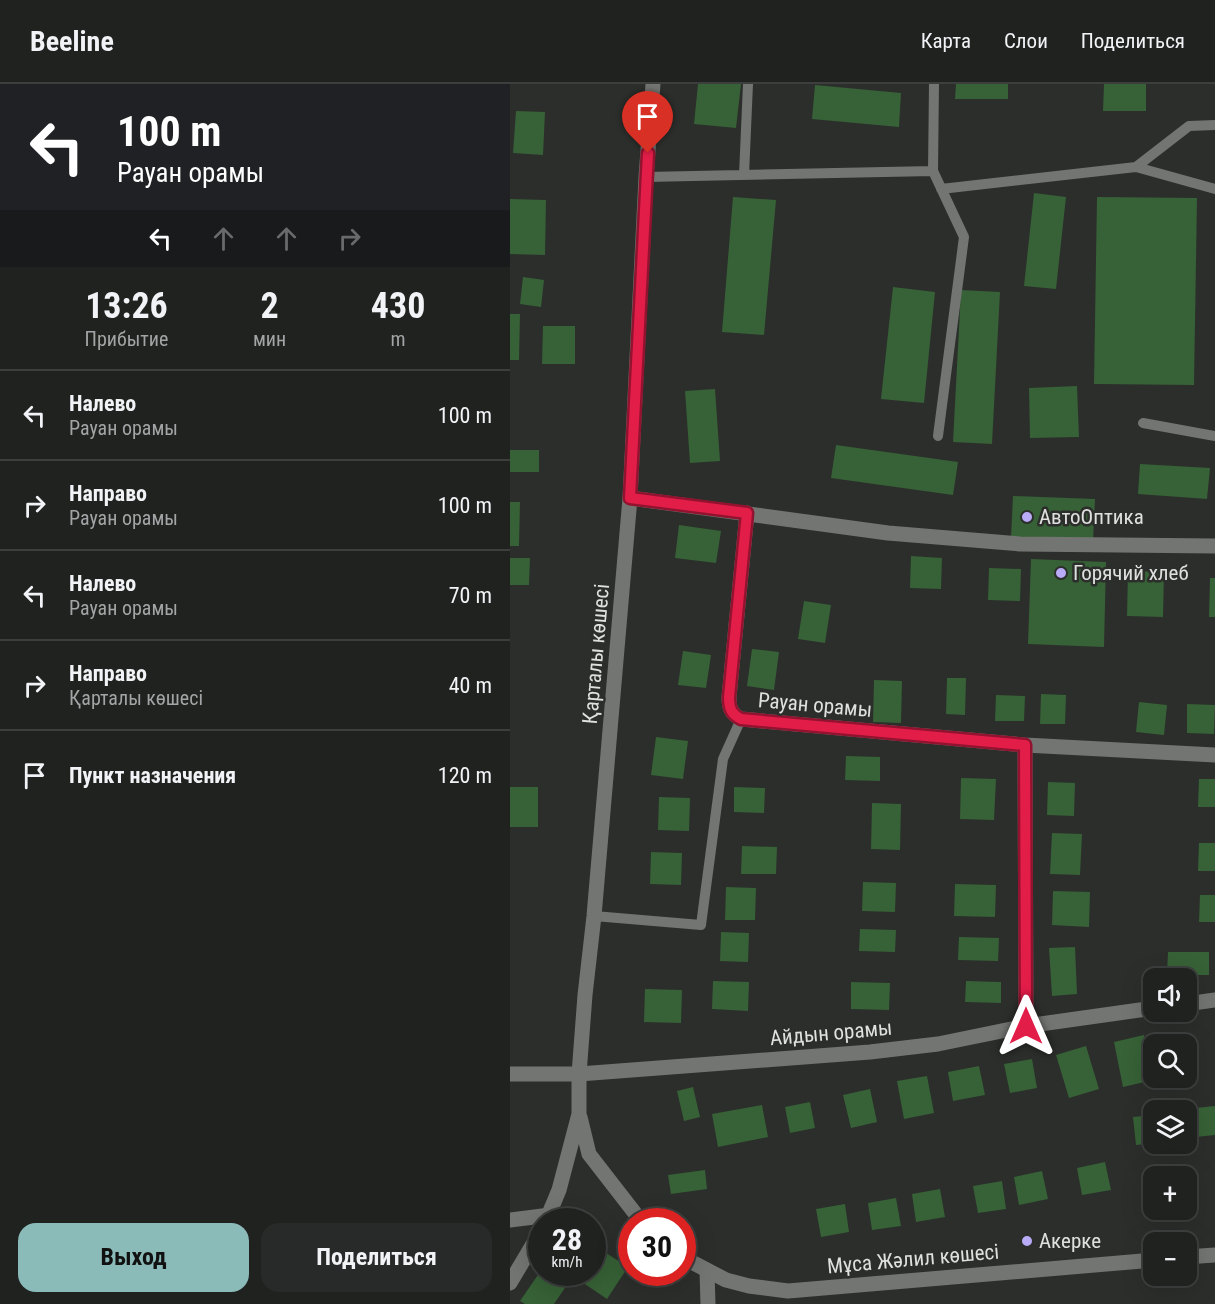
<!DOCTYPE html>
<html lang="ru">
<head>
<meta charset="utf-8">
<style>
  body { margin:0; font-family:"Roboto Condensed",sans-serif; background:#282a29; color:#f1f3f6; height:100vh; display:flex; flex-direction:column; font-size:22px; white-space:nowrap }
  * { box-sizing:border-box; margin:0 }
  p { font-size:20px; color:#a2a4a5 }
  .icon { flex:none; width:33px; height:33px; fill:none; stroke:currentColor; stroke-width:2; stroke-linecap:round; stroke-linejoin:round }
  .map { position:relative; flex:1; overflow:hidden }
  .details { display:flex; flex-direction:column; background:#202220; width:510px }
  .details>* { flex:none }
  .hud { background:#202124; color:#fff; overflow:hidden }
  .tools { position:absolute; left:633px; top:884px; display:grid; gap:12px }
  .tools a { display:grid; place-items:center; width:54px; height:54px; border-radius:12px; background:#202220; box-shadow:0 6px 24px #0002,0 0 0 2px #3d3f3e; font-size:30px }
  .speed { position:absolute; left:18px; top:1124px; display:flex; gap:12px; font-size:30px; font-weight:700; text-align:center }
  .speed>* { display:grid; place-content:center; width:78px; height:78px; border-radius:50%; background:#202220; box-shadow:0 6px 24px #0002,0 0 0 2px #3d3f3e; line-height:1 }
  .speed small { font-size:15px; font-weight:400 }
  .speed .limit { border:9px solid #d22; background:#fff; color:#111 }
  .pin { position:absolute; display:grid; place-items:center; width:51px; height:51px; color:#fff; margin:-62px -26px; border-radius:50% 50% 50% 0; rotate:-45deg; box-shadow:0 0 6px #0007 }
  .pin .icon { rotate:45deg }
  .me { position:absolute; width:66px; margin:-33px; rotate:0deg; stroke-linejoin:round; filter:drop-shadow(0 0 4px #0008) }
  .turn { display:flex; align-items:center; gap:21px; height:126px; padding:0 18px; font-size:27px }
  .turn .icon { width:78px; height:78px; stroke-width:2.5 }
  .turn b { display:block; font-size:42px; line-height:51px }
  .lanes { display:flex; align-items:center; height:57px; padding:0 18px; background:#0003; justify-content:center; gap:30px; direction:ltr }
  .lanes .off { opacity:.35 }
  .eta { display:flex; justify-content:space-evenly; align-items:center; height:102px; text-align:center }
  .eta b { font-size:36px; font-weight:700; line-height:42px }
  .button { display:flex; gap:12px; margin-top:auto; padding:12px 18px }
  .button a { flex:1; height:69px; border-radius:18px; background:#8bbbb9; color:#111; font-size:24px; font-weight:700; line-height:69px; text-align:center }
  .button a+a { background:#282a29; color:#f1f3f6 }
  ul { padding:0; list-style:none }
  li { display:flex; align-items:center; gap:18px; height:90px; padding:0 18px; border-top:2px solid #3d3f3e }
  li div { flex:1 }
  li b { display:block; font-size:22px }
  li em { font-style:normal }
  header { display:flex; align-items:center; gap:36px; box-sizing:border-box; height:84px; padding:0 30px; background:#202220; border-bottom:2px solid #3d3f3e }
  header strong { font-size:28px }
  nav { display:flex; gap:33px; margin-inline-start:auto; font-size:21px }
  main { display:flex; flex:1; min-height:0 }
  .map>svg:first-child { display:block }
  .building { fill:#376136 }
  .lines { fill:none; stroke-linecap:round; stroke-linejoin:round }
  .service { stroke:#727572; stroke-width:10 }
  .minor { stroke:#727572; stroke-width:15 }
  .tertiary { stroke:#727572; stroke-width:15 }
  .route-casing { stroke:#92132f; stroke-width:15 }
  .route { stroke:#e11d48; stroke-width:10 }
  .poi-dot { fill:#b9abf7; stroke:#2b2e2b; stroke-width:2 }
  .labels { text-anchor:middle; stroke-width:5; stroke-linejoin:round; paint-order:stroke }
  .poi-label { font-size:21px; fill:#dfe0df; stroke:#2b2e2b; text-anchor:start }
  .street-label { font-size:21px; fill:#dfe0df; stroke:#2b2e2b }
</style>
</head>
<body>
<header>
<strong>Beeline</strong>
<nav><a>Карта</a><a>Слои</a><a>Поделиться</a></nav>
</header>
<main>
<section class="details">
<div class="hud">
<div class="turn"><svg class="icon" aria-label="left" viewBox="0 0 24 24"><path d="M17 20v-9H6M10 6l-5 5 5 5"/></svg><div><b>100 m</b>Рауан орамы</div></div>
<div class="lanes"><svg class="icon" aria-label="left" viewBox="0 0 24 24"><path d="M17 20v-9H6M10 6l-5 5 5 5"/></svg><svg class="icon off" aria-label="ahead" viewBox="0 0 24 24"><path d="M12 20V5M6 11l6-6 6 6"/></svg><svg class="icon off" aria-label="ahead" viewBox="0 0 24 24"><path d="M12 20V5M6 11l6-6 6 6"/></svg><svg class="icon off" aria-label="right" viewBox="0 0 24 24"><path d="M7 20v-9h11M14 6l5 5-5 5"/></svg></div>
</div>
<div class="eta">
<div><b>13:26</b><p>Прибытие</p></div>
<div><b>2</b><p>мин</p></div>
<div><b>430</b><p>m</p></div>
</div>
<ul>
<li><svg class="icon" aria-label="left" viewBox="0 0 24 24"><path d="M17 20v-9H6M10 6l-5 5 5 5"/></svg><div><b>Налево</b><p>Рауан орамы</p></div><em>100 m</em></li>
<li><svg class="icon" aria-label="right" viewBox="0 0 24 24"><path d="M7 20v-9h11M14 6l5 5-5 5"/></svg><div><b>Направо</b><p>Рауан орамы</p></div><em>100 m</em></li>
<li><svg class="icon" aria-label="left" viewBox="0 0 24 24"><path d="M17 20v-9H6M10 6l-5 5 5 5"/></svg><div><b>Налево</b><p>Рауан орамы</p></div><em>70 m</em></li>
<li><svg class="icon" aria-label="right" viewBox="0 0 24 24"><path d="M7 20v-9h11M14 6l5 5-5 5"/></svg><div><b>Направо</b><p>Қарталы көшесі</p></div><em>40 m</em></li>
<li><svg class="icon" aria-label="arrive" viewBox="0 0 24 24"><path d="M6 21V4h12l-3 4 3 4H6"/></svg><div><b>Пункт назначения</b></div><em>120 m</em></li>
</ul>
<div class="button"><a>Выход</a><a>Поделиться</a></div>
</section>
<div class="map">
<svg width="705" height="1220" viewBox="0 0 705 1220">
  <rect width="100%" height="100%" fill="#2b2e2b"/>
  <!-- building -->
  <path class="building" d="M188,0H231L226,44L184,40Z
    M446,0H498V15H445Z
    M594,0H636V27H593Z
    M305,1L391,9L389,43L302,35Z
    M6,27L35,28L33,71L3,69Z
    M524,109L556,113L546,205L514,202Z
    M223,113L266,116L254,251L212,248Z
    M587,113L687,114L684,301L584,300Z
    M0,115L36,116L35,171L0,170Z
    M13,193L34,196L31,223L10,220Z
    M383,203L425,208L414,319L371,315Z
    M451,206L490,208L482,360L443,358Z
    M0,230H10L9,276H0Z
    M33,242H65V280H32Z
    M567,302L569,353L520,354L519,304Z
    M205,305L210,377L180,379L175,307Z
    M326,361L448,378L443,411L321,394Z
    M0,366H29V388H0Z
    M630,380L700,384L697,415L628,410Z
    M503,412L585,415L583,457L501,454Z
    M0,418H10L9,462H0Z
    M169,441L211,447L206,479L165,474Z
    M401,472L432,474L431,505L400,504Z
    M0,474H20L19,501H0Z
    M521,475L596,478L594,563L518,560Z
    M479,484L511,485L510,517L478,516Z
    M618,487L654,488L653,533L617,532Z
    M700,494H705V533H699Z
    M294,517L321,521L315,559L288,555Z
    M242,565L269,568L264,606L237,602Z
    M173,567L201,571L196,604L168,601Z
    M437,594H456L455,631L436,630Z
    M364,596L392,597L391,639L363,638Z
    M531,610L556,611L555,640H530Z
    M486,611L515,612L514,637H485Z
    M629,618L657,621L654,651L626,648Z
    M677,620L705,621L704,650L677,649Z
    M146,653L178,657L173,695L141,691Z
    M336,672L370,673V697L335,696Z
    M451,694L486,695L484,736L450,735Z
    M689,695H705V723H688Z
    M538,698L565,699L564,732L537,731Z
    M0,703H28V743H0Z
    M224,703L255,704L254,729L224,728Z
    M149,713L180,714L179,747L148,746Z
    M362,719L391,720L390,766L361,765Z
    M542,749L572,750L570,791L540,790Z
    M689,759H705V787H688Z
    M232,762L267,763L266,790H231Z
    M141,768L172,769L171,801L140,800Z
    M353,798L386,799L385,828L352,827Z
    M445,800L486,801L485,833L444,832Z
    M216,803L246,804L245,836H215Z
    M543,807L580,808L579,843L542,841Z
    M690,811H705V838H689Z
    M350,845L386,846L385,868L349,867Z
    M211,848L239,849L238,878L210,877Z
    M449,853L489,854L488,877L448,876Z
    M565,863L567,910L542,912L539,864Z
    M658,868H699V891H657Z
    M203,897L239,898L238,927L202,925Z
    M456,897L491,898V919L455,918Z
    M341,898L380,899L379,926L341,925Z
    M135,905L172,906L171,939L134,938Z
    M634,951L643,996L613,1003L604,958Z
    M576,962L589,1005L559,1014L546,971Z
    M522,975L527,1004L500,1009L494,980Z
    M469,982L475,1011L443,1017L438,988Z
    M417,992L424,1029L394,1035L387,997Z
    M183,1003L190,1033L174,1037L167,1007Z
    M360,1005L367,1038L341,1044L333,1011Z
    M300,1018L305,1044L280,1049L275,1023Z
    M252,1021L258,1053L208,1063L202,1030Z
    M705,1022V1051L676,1054V1025Z
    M644,1031V1059L626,1061L623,1033Z
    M595,1078L601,1106L572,1111L567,1084Z
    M195,1086L197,1105L161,1110L158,1091Z
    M532,1087L538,1115L509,1121L504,1093Z
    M492,1097L496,1125L468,1129L463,1102Z
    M430,1105L435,1133L406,1138L402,1110Z
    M386,1114L391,1142L362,1146L358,1119Z
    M335,1120L339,1148L311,1153L306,1125Z
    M82,1160L118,1183L97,1215L63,1192L44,1220H15L10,1217L32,1185V1188H82Z"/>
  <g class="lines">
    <!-- service -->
    <path class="service" d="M424,0L423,87L454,153L428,352
      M626,83L705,105
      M234,91L238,0
      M136,93L423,87
      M431,105L626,83L679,42L705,41
      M633,339L705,352
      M84,832L191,841L213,675L231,635"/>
    <!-- minor -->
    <path class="minor" d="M120,414L378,449L510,460L705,462
      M237,429L219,613C219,624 221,630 231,635L515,661L705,671
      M515,661L516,942
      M676,920L705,916
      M0,990H69L360,968L428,960L516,942L644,924
      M0,1136L40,1131
      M197,1187L198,1220"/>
    <!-- tertiary -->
    <path class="tertiary" d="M70,1033L79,1070L131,1137
      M36,1137L49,1106L69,1030V990L75,911L84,832L120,414L136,93L143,0
      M172,1173L216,1196L239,1202L278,1207L644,1176
      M676,1173L705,1171
      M0,1199L32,1145"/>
  </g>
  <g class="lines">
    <defs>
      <path id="route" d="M138,69L120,414L237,429L219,613C219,624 221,630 231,635L515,661L516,942"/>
    </defs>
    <!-- route casing -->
    <use href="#route" class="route-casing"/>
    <!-- route -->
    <use href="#route" class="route"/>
  </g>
  <!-- markers -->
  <g class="poi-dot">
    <circle cx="517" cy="433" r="6"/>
    <circle cx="551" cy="489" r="6"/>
    <circle cx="517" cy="1157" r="6"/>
  </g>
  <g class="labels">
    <!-- poi labels -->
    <g class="poi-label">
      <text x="529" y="440">АвтоОптика</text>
      <text x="563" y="496">Горячий хлеб</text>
      <text x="529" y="1164">Акерке</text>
    </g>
    <!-- street labels -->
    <g class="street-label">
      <text transform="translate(86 570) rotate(-85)" y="7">Қарталы көшесі</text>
      <text transform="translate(305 621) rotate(5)" y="7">Рауан орамы</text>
      <text transform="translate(321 949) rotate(-5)" y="7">Айдын орамы</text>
      <text transform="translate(403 1175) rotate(-5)" y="7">Мұса Жәлил көшесі</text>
    </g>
  </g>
</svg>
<div class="tools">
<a><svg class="icon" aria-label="sound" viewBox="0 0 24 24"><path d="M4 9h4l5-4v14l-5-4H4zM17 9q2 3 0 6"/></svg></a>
<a><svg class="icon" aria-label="search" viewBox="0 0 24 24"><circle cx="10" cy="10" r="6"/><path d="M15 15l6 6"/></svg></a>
<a><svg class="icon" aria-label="layers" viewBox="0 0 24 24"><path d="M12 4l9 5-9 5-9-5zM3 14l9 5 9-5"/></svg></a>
<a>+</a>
<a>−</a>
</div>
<div class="speed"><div>28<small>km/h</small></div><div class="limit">30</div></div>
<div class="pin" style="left:138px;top:69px;background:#d93025"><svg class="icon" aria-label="arrive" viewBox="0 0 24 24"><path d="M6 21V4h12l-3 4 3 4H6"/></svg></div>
<svg class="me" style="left:516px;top:942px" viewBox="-20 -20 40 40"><path d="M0-17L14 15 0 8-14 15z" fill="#e11d48" stroke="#fff" stroke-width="4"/></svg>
</div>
</main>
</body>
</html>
